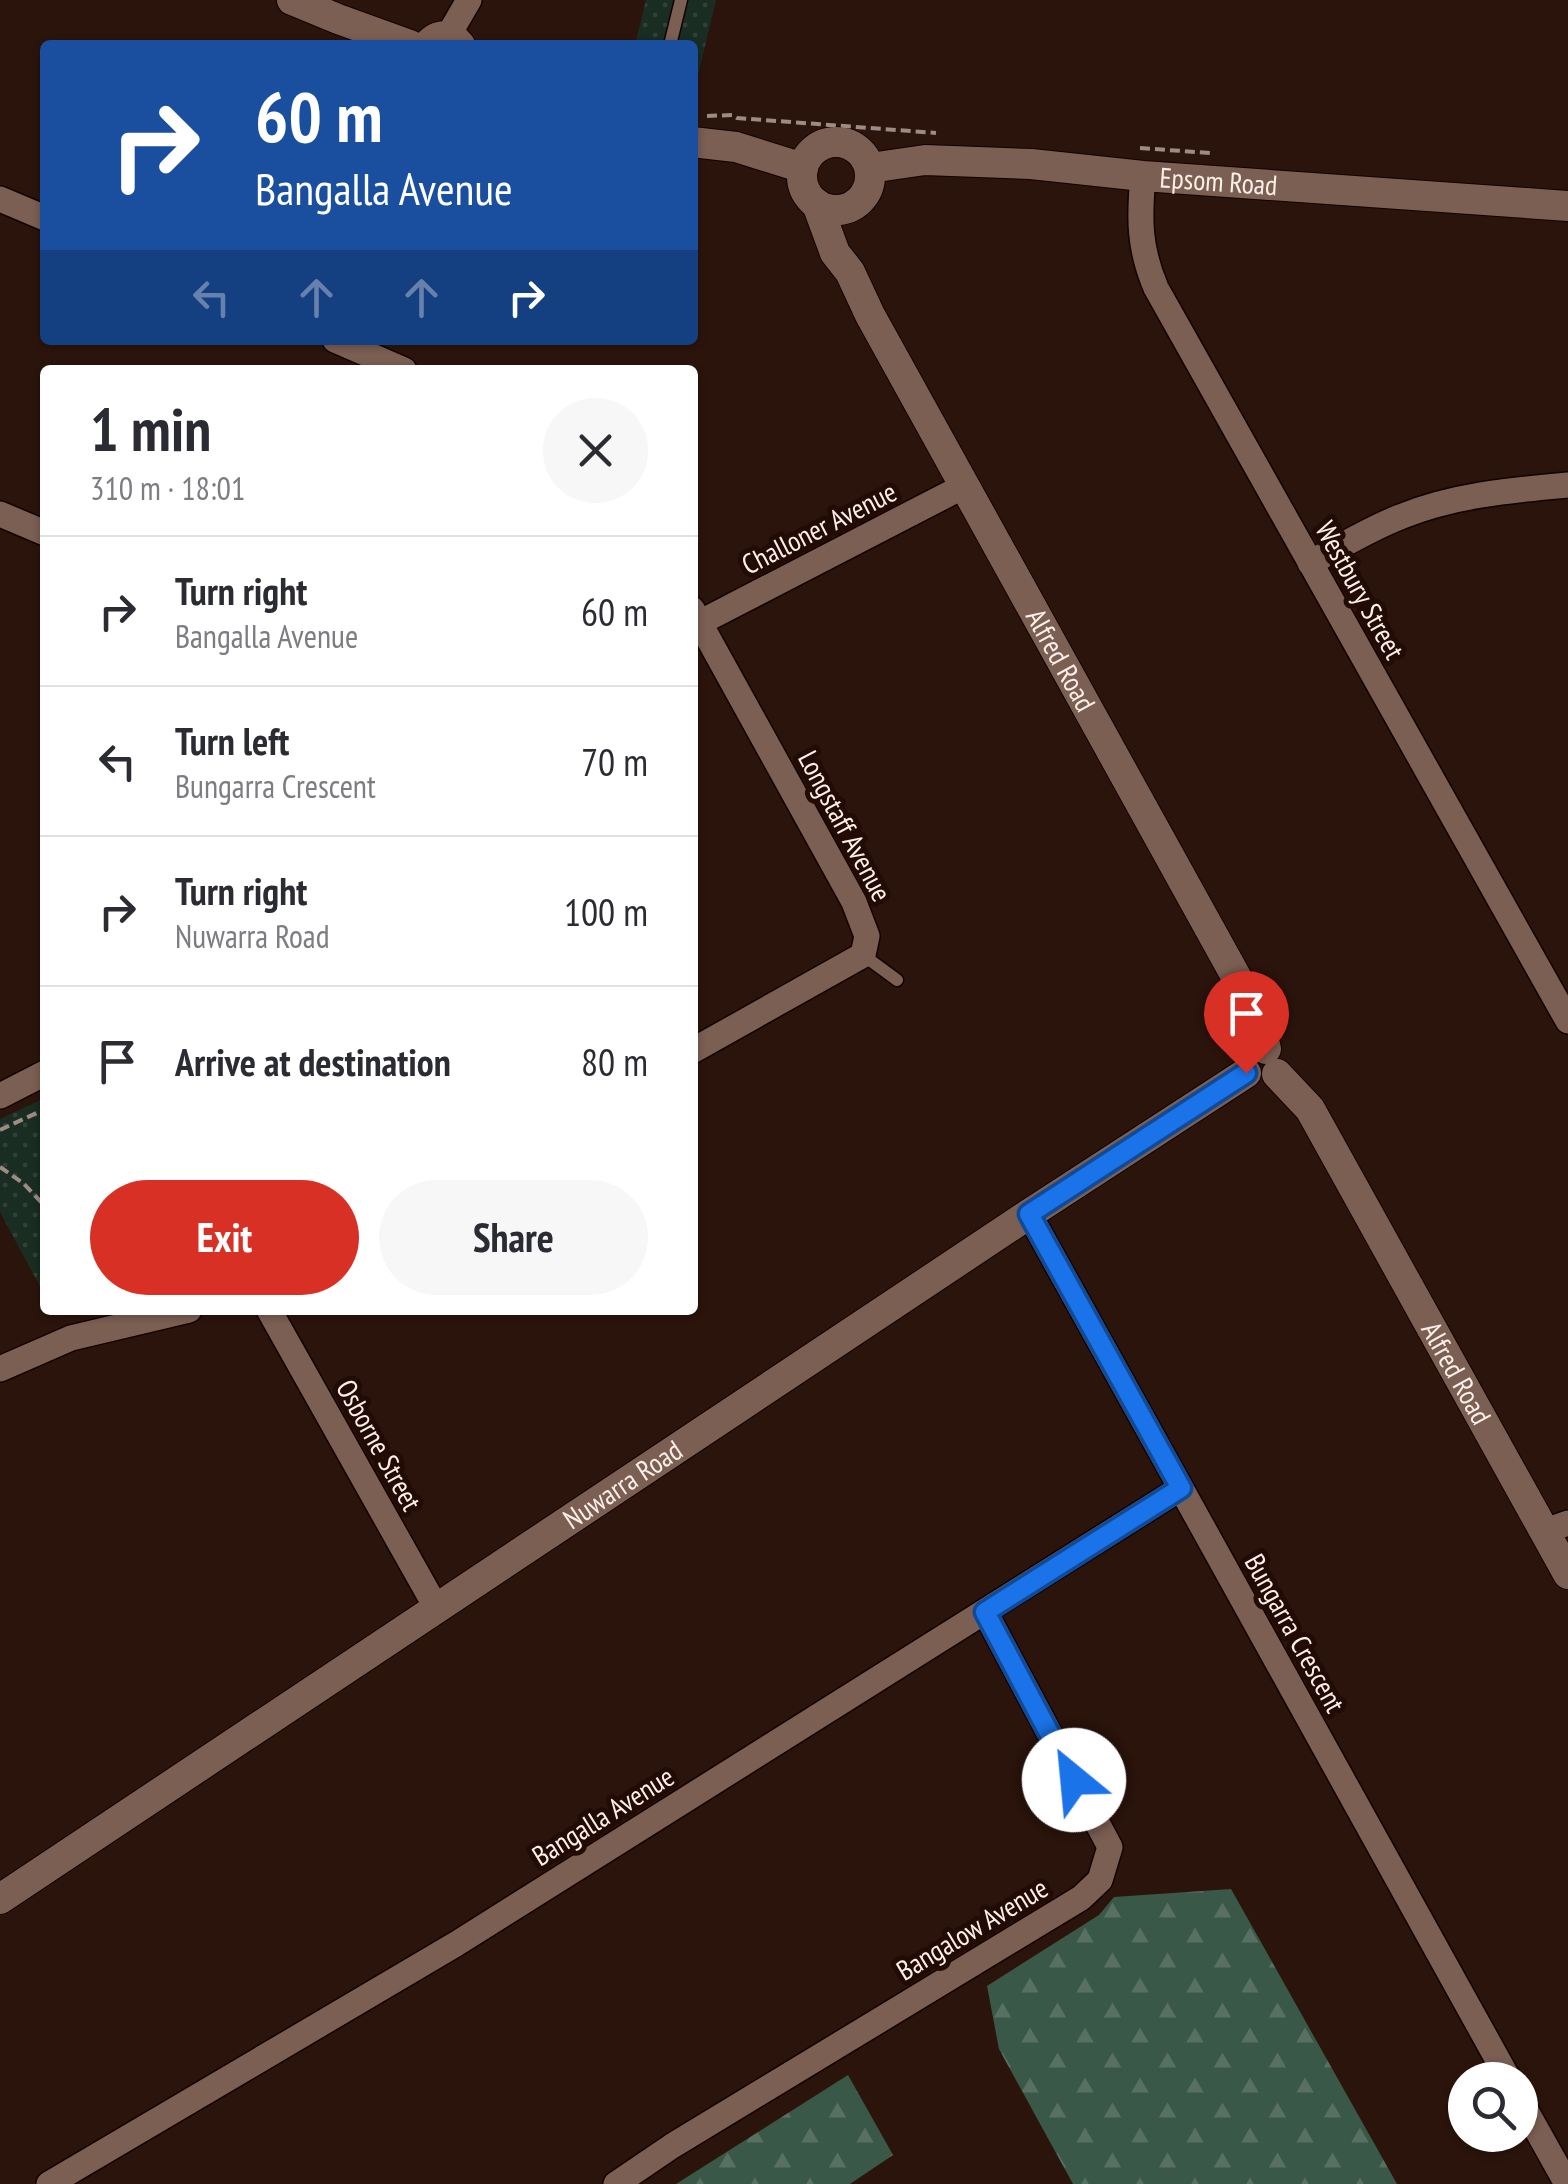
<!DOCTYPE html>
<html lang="en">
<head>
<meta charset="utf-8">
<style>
  body { margin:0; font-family:"PT Sans Narrow",sans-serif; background:#f7f7f7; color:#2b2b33; height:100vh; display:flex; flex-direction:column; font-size:38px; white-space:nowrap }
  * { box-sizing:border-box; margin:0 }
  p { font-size:32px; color:#7c7c81 }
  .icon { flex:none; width:55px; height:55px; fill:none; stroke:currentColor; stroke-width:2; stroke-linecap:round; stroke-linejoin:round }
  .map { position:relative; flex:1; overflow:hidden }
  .sheet { position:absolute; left:40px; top:365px; width:658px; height:950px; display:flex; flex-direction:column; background:#fff; border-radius:10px; box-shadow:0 2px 8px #0004 }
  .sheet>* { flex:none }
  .banner { position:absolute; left:40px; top:40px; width:658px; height:305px; border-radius:10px; box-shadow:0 2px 8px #0004; background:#1a4fa0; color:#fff; overflow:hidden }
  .tools { position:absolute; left:1448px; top:2062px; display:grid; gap:20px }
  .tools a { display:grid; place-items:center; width:90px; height:90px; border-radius:50%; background:#fff; box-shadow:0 2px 8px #0004; font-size:50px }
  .pin { position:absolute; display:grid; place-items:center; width:85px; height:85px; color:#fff; margin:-102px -42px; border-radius:50% 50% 50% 0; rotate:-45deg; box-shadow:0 0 10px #0007 }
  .pin .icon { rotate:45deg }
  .me { position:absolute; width:110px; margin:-55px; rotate:332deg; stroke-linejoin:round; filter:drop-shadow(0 0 8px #0008) }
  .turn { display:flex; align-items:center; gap:35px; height:210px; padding:0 50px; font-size:45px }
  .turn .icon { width:130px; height:130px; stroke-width:2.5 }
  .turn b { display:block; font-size:70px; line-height:85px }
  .lanes { display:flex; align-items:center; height:95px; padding:0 50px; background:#0003; justify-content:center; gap:50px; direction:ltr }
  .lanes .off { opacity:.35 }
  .round { display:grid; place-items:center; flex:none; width:105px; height:105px; border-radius:52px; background:#f7f7f7 }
  .head { display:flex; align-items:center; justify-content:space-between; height:170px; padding:0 50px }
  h1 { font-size:60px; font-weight:700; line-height:75px }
  .cta { display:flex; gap:20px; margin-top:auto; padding:20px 50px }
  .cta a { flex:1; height:115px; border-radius:60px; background:#d93025; color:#fff; font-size:40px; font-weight:700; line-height:115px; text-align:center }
  .cta a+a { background:#f7f7f7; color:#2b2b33 }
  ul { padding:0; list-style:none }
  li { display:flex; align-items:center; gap:30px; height:150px; padding:0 50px; border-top:2px solid #e1e1e2 }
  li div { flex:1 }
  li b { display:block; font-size:38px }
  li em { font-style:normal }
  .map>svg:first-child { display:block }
  .forest { fill:url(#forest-firs) }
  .park { fill:url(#park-dots) }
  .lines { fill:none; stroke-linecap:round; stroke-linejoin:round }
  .service-casing { stroke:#120200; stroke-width:15 }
  .minor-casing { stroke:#120200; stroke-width:28 }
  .tertiary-casing { stroke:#120200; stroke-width:32 }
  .path { stroke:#9e8b84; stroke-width:4; stroke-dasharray:10 5; stroke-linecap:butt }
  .service { stroke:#7c5f53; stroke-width:12 }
  .minor { stroke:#7c5f53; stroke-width:25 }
  .tertiary { stroke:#7c5f53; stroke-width:30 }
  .route-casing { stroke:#114b97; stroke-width:25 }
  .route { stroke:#1a73e8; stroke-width:18 }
  .labels { text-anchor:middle; stroke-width:10; stroke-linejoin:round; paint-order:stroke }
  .street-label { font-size:28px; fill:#fdefe9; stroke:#210b03 }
</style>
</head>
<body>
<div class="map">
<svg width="1568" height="2184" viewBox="0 0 1568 2184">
  <defs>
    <pattern id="forest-firs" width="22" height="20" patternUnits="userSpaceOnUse" patternTransform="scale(2.5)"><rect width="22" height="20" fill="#395847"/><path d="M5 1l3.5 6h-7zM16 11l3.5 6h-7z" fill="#577062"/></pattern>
    <pattern id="park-dots" width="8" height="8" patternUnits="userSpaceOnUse" patternTransform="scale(2.5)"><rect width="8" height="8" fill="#192d22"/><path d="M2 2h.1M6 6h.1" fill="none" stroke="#304237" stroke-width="1.8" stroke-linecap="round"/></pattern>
  </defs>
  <rect width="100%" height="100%" fill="#2b140b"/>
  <!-- forest -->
  <path class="forest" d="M1231,1889L1397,2184H1073L999,2049L987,1986L1099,1915L1114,1897Z
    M848,2075L893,2155L850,2184H676Z"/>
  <!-- park -->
  <path class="park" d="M646,0H716L693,96L692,45H635Z
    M45,1098V1296L0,1212V1119Z"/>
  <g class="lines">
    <defs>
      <path id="service" d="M670,45L681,0
        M863,955L897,980"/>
      <path id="minor" d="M448,36L469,0
        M1143,176C1139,219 1139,248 1156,288L1568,1021
        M0,199L45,218
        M335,340L404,370
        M0,514L45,533
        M1310,563C1340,547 1369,529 1400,517C1453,495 1512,490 1568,485
        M692,609L854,902L867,936L863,955L692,1051
        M701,622L964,486
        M0,1096L45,1073
        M1029,1214L1509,2080
        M269,1310L437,1609
        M0,1369L71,1338L189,1310
        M1545,1531L1568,1523
        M1520,2100L1567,2184
        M49,2184L456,1944L1181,1488
        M616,2184L672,2146L1081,1898L1100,1880L1110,1847L985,1612"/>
      <g id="tertiary">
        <path d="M292,0L338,19L410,45"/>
        <path d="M428,45C438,33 451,34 460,45"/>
        <circle cx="836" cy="176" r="34"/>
        <path d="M692,142L736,147L803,168"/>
        <path id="s1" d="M870,168L925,160L1031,164L1143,176L1568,206"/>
        <path id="s2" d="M817,204L835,253L850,272L870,315L1259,1018L1266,1049"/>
        <path id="s3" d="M1277,1074L1310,1109L1568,1574"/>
        <path id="s4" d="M0,1899L1029,1214L1246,1073"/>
      </g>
    </defs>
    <!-- service casing -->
    <use href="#service" class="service-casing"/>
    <!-- minor casing -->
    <use href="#minor" class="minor-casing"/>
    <!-- tertiary casing -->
    <use href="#tertiary" class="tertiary-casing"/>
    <!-- path -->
    <path class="path" d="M707,116L732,115L737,118L936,133
      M1140,148L1210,153
      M0,1130L45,1109
      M0,1167L23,1183L45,1206"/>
    <!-- service -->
    <use href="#service" class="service"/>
    <!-- minor -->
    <use href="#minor" class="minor"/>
    <!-- tertiary -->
    <use href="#tertiary" class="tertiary"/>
  </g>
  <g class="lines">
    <defs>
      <path id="route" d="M1074,1780L985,1612L1181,1488L1029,1214L1246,1073"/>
    </defs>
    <!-- route casing -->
    <use href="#route" class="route-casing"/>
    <!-- route -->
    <use href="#route" class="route"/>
  </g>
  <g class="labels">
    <!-- street labels -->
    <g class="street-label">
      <text dy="10" stroke="none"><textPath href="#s1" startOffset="350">Epsom Road</textPath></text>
      <text transform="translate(819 528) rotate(-27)" y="10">Challoner Avenue</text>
      <text transform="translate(1360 590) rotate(61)" y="10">Westbury Street</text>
      <text dy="10" stroke="none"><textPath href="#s2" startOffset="518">Alfred Road</textPath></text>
      <text transform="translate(845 826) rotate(62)" y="10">Longstaff Avenue</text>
      <text dy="10" stroke="none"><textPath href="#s3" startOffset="350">Alfred Road</textPath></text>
      <text transform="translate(379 1445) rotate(61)" y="10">Osborne Street</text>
      <text dy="10" stroke="none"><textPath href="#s4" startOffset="748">Nuwarra Road</textPath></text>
      <text transform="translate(1295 1633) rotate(61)" y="10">Bungarra Crescent</text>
      <text transform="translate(603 1816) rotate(-32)" y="10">Bangalla Avenue</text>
      <text transform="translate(972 1929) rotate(-31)" y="10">Bangalow Avenue</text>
    </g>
  </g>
</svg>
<div class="tools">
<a><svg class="icon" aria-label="search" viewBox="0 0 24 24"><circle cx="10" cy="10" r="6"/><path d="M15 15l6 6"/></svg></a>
</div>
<div class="pin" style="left:1246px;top:1073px;background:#d93025"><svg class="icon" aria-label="arrive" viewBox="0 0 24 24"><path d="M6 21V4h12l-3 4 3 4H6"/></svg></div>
<svg class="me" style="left:1074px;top:1780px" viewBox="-20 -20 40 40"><circle r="19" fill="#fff"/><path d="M0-13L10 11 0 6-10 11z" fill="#1a73e8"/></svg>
<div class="banner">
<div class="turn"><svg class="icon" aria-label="right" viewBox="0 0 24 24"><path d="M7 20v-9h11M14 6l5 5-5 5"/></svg><div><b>60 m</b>Bangalla Avenue</div></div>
<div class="lanes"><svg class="icon off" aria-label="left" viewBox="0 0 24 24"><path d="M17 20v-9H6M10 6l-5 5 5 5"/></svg><svg class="icon off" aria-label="ahead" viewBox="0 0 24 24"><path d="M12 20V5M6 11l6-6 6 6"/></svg><svg class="icon off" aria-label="ahead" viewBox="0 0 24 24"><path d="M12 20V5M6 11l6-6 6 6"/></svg><svg class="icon" aria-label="right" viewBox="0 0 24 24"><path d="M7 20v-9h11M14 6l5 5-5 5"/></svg></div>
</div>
<section class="sheet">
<div class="head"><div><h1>1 min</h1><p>310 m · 18:01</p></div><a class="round"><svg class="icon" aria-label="close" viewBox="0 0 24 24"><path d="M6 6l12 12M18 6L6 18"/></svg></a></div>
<ul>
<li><svg class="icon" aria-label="right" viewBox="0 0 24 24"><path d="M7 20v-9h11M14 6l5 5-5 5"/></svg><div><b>Turn right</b><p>Bangalla Avenue</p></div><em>60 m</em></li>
<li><svg class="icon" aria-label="left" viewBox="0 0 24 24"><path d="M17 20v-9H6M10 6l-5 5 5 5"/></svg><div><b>Turn left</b><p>Bungarra Crescent</p></div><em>70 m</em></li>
<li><svg class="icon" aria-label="right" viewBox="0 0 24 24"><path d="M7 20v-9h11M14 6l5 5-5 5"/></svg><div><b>Turn right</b><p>Nuwarra Road</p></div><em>100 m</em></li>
<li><svg class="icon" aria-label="arrive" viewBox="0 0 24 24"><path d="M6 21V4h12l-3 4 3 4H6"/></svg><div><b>Arrive at destination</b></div><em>80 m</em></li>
</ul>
<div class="cta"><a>Exit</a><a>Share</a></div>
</section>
</div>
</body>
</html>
